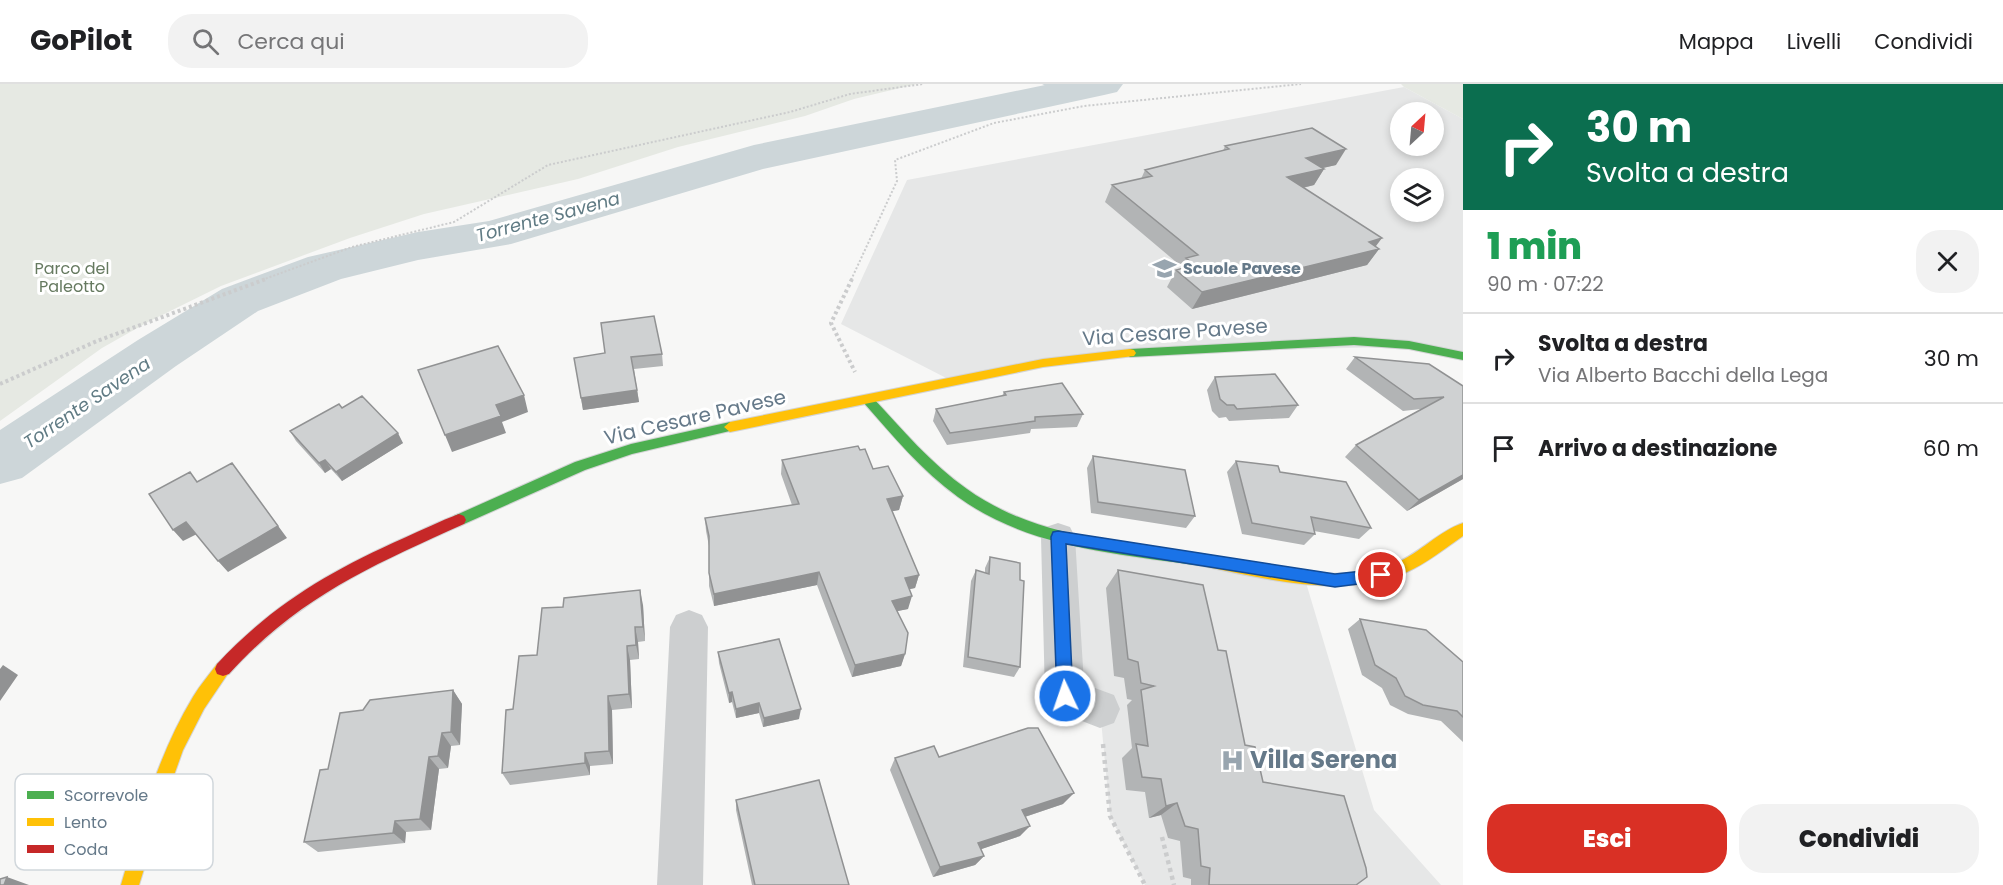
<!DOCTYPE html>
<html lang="it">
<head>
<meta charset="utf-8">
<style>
  body { margin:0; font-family:Poppins,sans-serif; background:#f2f2f2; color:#202124; height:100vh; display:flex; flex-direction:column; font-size:22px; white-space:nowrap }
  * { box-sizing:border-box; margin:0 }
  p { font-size:20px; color:#757577 }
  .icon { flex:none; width:33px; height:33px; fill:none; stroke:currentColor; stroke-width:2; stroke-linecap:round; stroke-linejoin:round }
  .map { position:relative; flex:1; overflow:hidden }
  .sheet { display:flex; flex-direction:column; background:#fff; width:540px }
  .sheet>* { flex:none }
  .hud { background:#0b6e4f; color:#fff; overflow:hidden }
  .needle { width:39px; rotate:26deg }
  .controls { position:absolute; left:1390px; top:18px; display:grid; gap:12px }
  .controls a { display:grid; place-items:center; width:54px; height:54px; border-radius:50%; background:#fff; box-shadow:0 3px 9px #0003; font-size:30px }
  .pin { position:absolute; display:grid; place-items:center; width:51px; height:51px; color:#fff; margin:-26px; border:3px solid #fff; border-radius:50%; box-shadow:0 2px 6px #0007 }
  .me { position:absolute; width:66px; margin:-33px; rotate:357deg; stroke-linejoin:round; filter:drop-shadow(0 0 4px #0008) }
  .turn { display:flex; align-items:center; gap:21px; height:126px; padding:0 24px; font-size:27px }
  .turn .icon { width:78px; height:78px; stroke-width:2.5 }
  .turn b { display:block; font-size:42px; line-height:51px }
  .round { display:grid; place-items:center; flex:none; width:63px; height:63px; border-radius:24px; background:#f2f2f2 }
  .overview { display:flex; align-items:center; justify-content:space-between; height:102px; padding:0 24px }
  h1 { font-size:36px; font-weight:800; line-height:45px; color:#1e9e55 }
  .button { display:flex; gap:12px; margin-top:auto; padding:12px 24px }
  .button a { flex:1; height:69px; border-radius:24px; background:#d93025; color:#fff; font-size:24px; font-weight:800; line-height:69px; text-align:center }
  .button a+a { background:#f2f2f2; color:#202124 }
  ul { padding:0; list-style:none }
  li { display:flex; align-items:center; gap:18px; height:90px; padding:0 24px; border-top:2px solid #e0e0e0 }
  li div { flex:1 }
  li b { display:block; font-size:22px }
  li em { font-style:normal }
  header { display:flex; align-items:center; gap:36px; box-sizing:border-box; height:84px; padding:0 30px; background:#fff; border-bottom:2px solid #e0e0e0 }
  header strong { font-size:28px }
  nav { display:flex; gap:33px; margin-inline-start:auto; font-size:21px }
  .search { width:420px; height:54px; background:#f2f2f2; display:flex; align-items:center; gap:15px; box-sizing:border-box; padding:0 21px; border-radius:24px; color:#757577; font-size:22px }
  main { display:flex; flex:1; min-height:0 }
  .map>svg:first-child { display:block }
  .built { fill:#e6e7e7; fill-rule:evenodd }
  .green { fill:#e6e9e3 }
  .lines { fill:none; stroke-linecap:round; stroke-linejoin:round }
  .stream { fill:#cdd6d9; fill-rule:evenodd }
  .river { fill:#cdd6d9; fill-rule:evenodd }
  .fast-casing { stroke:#d3d4d5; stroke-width:2 }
  .slow-casing { stroke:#d3d4d5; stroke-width:2 }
  .jam-casing { stroke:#d3d4d5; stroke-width:2 }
  .path-far2 { stroke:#cbcccd; stroke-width:2; stroke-dasharray:2 2; stroke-linecap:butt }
  .path-far1 { stroke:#cbcccd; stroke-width:4; stroke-dasharray:3 3; stroke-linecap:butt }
  .path { stroke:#cbcccd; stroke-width:4.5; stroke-dasharray:4 4; stroke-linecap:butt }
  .street { fill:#cdcfd0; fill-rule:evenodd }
  .fast { fill:#4caf50; fill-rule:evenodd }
  .slow { fill:#ffc107; fill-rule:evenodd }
  .jam { fill:#c62828; fill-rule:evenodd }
  .wall { fill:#b2b4b5 }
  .shaded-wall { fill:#919293 }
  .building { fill:#cfd1d2; stroke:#919293; stroke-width:1.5 }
  .route { fill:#1a73e8; stroke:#114b97; stroke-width:1.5 }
  .labels { text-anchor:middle; stroke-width:6; stroke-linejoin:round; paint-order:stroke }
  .far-park-label { font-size:16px; fill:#667a60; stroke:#fff }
  .far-poi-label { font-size:16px; font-weight:bold; fill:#657989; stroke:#fff; text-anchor:start }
  .far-water-label { font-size:18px; font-style:italic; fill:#607b84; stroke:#fff }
  .street-label { font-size:20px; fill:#657989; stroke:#fff }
  .near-poi-label { font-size:24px; font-weight:bold; fill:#657989; stroke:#fff; text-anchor:start }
  .key { fill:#fff; stroke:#d1d7dc; stroke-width:1.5 }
  .key-label { font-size:16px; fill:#657989 }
</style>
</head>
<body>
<header>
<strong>GoPilot</strong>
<div class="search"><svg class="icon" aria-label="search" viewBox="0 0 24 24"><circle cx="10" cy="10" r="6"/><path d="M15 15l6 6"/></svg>Cerca qui</div>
<nav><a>Mappa</a><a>Livelli</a><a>Condividi</a></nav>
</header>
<main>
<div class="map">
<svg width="1463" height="801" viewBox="0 0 1463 801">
  <rect width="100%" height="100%" fill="#f7f7f6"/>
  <!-- built -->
  <path class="built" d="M1404,3L1463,35V272L1425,262L1107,270L954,298L841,240L907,96ZM1401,28H1434V62H1401ZM1401,94H1434V128H1401Z
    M1058,453L1304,492L1374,726L1441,801H1145L1110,732L1100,625L1065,612Z"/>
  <!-- green -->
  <path class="green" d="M0,0H917L854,15L805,32L678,63L578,95L424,130L350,154L221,202L148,238L102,264L0,337Z
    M1401,0H1463V35L1404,3Z"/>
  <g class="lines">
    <!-- stream -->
    <path class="stream" d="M1042,0H1050L1069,10L1064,11Z"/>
    <!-- river -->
    <path class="river" d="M1050,0H1123L1117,8L1104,11L763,85L511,160L418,176L341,195L258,227L176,282L22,394L0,400V346L138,256L222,205L308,173L418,148L489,137L754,61Z"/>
    <defs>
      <path id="fast" d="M1354,253L1409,257L1463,268V276L1409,265L1354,261L1130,273L1124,269L1130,265Z
        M868,312L872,313C902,345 931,380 967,405C1035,454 1122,458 1202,470L1207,472L1209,476L1207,480L1202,482C1119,470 1028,464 958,413C922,387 893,352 864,319L862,316L864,313Z
        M730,338L736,343L734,346L632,370L585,386L464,440H454L452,436L454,432L575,378L631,360Z"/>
      <path id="slow" d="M1130,265L1134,266L1136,269L1134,272L1043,283L730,348L724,343L730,338L1043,275Z
        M1463,439V452C1444,465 1426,480 1405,489C1340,515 1268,495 1202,482L1197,480L1195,476L1197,472L1202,470C1260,481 1339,503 1396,479C1420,469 1439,447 1463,439Z
        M223,578L229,580L231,585L204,625L183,666L168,708L139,801H121C140,737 158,671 193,613C200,601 209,591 217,580Z"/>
      <path id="jam" d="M459,430L464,432L466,436L464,440C371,482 299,513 229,590L223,592L217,590L215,585L217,580C273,520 330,487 404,454C422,446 440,437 459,430Z"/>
    </defs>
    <!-- fast casing -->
    <use href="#fast" class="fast-casing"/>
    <!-- slow casing -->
    <use href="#slow" class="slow-casing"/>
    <!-- jam casing -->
    <use href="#jam" class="jam-casing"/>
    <!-- path-far2 -->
    <path class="path-far2" d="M262,196L352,163L454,138L548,81L790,28L850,10L923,0
      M851,196L897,97L895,76L994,39L1084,22L1301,0"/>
    <!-- path-far1 -->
    <path class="path-far1" d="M852,195L831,239L855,288
      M0,300L97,257L266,195"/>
    <!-- path -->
    <path class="path" d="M1103,660L1110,732L1145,801
      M1162,753L1174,801"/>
    <!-- street -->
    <path class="street" d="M1058,439L1070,443L1075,453L1084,600L1114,611L1120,625L1114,639L1100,644L1051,625L1045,612L1041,453L1046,443Z
      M689,526L702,531L708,543L703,801H657L670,543L676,531Z"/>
    <!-- fast -->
    <use href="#fast" class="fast"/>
    <!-- slow -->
    <use href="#slow" class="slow"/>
    <!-- jam -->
    <use href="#jam" class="jam"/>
  </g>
  <!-- wall -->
  <path class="wall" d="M1225,62L1336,81L1322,84L1324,85L1314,101L1303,104L1379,165L1367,181L1192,225L1167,203L1176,186L1181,185L1182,183L1105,118L1112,101L1141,95L1145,86L1223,67Z
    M662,270L663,282L634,285L639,318L583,326L574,274Z
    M1355,273L1463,302V395L1407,427L1345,373L1356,361L1421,325L1403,327L1346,285Z
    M1215,293L1298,321L1289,334L1229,337L1226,333L1219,334L1212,327L1207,306Z
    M1004,308L1083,330L1077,343L1031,345L1030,349L947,361L933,337L936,325L1002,312Z
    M342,324L403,359L342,397L331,385L325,389L296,357L290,347Z
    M860,366L873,385L903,412L899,426L892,427L919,491L915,504L909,505L908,525L897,527L905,570L901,582L852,593L817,501L714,522L709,502V462L706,447L705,434L792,421L781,390L782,376Z
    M1093,372L1195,432L1186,444L1091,429L1087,384Z
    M1236,377L1280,388L1371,444L1359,455L1314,447L1315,450L1304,461L1242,450L1227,388Z
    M990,473L1020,496V583L1014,593L963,583L971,497L976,486L985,489V484Z
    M1118,486L1218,566L1245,661L1263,698L1356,801H1191V795L1183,793L1180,757L1168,754L1161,731L1149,734L1145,708L1126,706L1122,674L1132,664L1127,621L1132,616L1127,615L1124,594L1114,592L1106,504Z
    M643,521L645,557L638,558L639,575L630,576L632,624L612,626L613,680L590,682V691L510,701L502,689L513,625L537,571Z
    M1360,535L1463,578V658L1441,637L1408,630L1390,621L1382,604L1362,591L1348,545Z
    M718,568L799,635L763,643L759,629L736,634L732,618L729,619L719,579Z
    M453,606L462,620L460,661L451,662L448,684L439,685L431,746L406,748L405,759L318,768L304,758L328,685L363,626Z
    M939,673L1063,720L1025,733L1020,752L981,765L984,772L975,781L933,793L890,686L895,674Z
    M736,716L849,801H752L736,726Z"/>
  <!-- shaded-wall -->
  <path class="shaded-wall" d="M1346,65L1336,81L1297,90L1306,74Z
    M1324,85L1314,101L1277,110L1287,93Z
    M1382,154L1373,166L1379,165L1367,181L1192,225L1202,208Z
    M637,306L639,318L583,326L581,314Z
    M524,311L528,328L502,338L506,349L452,368L445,351L496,321Z
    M398,349L403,359L342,397L336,388Z
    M325,376L331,385L325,389L319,379Z
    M232,379L287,454L228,488L218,477Z
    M1463,391V395L1407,427L1419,416Z
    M903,412L899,426L883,429L887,415Z
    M186,438L197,450L183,457L173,446Z
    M819,488L817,501L714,522V510Z
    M919,491L915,504L901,507L905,494Z
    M640,506L643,521L645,557L643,543Z
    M912,512L908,525L888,529L892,517Z
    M635,543L638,558L639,575L636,561Z
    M627,562L630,576L632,624L629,610Z
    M905,570L901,582L852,593L855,581Z
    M3,581L18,591L0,617V585Z
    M453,606L462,620L460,661L451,648Z
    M732,608V618L729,619V609Z
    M608,612L612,626L613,680L609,667Z
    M759,619V629L736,634V625Z
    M801,625L799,635L763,643L764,634Z
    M442,649L451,662L448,684L438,672Z
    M585,669L590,682V691L585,679Z
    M429,673L439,685L431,746L420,735Z
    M1074,709L1063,720L1012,737L1022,726Z
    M1177,719L1161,731L1149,734L1166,722Z
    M395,737L406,748L405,759L393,749Z
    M1030,742L1020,752L970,769L978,759Z
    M984,772L975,781L933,793L940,783Z
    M7,793L29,801H4Z"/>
  <!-- building -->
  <path class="building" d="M1312,44L1346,65L1306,74L1324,85L1287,93L1382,154L1369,158L1379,165L1202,208L1176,186L1195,181L1186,174L1198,171L1112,101L1152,92L1145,86L1229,65L1225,62Z
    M654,232L662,270L631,273L637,306L581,314L574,274L605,269L601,239Z
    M498,262L524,311L496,321L501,332L445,351L418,286Z
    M1355,273L1429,280L1463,302V391L1419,416L1356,361L1444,313L1414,315Z
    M1275,290L1298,321L1237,325L1234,321H1227L1220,315L1215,293Z
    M1062,299L1083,330L1035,333V337L950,349L936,325L1006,311L1004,308Z
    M362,312L398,349L336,388L325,376L319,379L290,347L339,320L342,324Z
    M858,362L860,366L865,365L873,385L888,382L903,412L887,415L919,491L905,494L912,512L892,517L908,549L905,570L855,581L819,488L714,510L709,489V452L705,434L799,420L782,376Z
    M1093,372L1185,386L1195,432L1098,418Z
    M1236,377L1278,382L1280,388L1346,398L1371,444L1311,433L1315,450L1252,439Z
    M232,379L278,442L218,477L186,438L173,446L149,410L190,388L197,398Z
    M990,473L1020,479V496L1024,497L1020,583L968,573L976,486L989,490Z
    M1118,486L1203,501L1218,566L1226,567L1245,661L1255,663L1263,698L1344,712L1366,784L1367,793L1356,801H1209L1210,784L1201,782L1198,745L1185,742L1177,719L1166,722L1161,695L1142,693L1136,660L1148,662L1141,606L1154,602L1141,599L1138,578L1128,575Z
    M640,506L643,543H635L636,561L627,562L629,610L608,612L609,667L585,669V679L502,689L506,626L513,625L519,572L537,571L542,524L563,523L564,514Z
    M1360,535L1426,546L1463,578V633L1457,627L1423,621L1405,612L1396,594L1375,581Z
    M779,555L801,625L764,634L759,619L736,625L732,608L729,609L718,568Z
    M453,606L451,648L442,649L438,672L429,673L420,735L395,737L393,749L304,758L320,686L328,685L340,629L363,626L370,616Z
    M1028,644H1038L1074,709L1022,726L1030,742L978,759L984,772L940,783L895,674L934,662L939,673Z
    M819,696L849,801H755L736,716Z
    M7,793L4,801H0V795Z"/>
  <!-- route -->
  <path class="route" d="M1058,447L1335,490L1381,485L1386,487L1388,491L1386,496L1381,497L1335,503L1066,460L1073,612L1071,617L1065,619L1059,617L1057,612L1051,453L1053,448Z"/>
  <!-- icons -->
  <defs>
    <symbol id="school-bare" viewBox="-9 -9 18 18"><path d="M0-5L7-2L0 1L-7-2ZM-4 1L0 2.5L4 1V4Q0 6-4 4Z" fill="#98a5af" stroke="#fff" stroke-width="2.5" paint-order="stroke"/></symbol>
    <symbol id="hospital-bare" viewBox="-9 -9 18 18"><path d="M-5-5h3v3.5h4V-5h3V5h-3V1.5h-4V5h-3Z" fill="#98a5af" stroke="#fff" stroke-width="2.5" paint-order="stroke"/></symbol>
  </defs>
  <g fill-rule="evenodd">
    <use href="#school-bare" x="1148" y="168" width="33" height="33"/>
    <use href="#hospital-bare" x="1216" y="660" width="33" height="33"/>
  </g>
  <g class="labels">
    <!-- far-park labels -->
    <g class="far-park-label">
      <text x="72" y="190">Parco del<tspan x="72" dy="18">Paleotto</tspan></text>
    </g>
    <!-- far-poi labels -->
    <g class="far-poi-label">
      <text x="1183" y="190">Scuole Pavese</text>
    </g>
    <!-- far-water labels -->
    <g class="far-water-label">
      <text transform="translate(548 133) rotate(-15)" y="6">Torrente Savena</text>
      <text transform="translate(87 319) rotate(-34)" y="6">Torrente Savena</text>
    </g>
    <!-- street labels -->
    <g class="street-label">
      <text transform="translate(1175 248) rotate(-4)" y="7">Via Cesare Pavese</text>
      <text transform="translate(695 333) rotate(-13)" y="7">Via Cesare Pavese</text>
    </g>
    <!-- near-poi labels -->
    <g class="near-poi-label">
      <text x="1250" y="684">Villa Serena</text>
    </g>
  </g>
  <!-- legend -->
  <rect x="15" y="690" width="198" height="96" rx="9" class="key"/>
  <rect x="27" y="707" width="27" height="8" fill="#4caf50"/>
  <rect x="27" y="734" width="27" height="8" fill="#ffc107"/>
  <rect x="27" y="761" width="27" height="8" fill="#c62828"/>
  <g class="key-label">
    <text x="64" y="717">Scorrevole</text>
    <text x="64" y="744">Lento</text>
    <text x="64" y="771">Coda</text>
  </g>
</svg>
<div class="controls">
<a><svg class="needle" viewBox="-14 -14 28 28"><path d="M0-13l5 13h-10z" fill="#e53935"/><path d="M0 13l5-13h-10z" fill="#757577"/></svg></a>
<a><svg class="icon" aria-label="layers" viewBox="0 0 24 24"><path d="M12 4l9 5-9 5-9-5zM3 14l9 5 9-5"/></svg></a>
</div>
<div class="pin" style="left:1381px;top:491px;background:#d93025"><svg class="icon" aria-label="arrive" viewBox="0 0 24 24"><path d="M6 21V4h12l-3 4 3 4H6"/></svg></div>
<svg class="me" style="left:1065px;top:612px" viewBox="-20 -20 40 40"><circle r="17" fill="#1a73e8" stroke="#fff" stroke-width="3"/><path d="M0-11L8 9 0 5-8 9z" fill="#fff"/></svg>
</div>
<section class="sheet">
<div class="hud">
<div class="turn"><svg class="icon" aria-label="right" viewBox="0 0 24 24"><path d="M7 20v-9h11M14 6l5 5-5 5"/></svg><div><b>30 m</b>Svolta a destra</div></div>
</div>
<div class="overview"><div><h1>1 min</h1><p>90 m · 07:22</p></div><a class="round"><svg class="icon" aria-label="close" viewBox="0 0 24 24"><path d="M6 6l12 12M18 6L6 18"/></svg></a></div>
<ul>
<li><svg class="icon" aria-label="right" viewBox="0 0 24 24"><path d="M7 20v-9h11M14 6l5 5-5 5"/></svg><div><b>Svolta a destra</b><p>Via Alberto Bacchi della Lega</p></div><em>30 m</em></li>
<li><svg class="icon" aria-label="arrive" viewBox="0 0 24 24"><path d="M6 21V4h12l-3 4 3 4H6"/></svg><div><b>Arrivo a destinazione</b></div><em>60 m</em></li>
</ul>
<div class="button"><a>Esci</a><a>Condividi</a></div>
</section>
</main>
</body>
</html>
